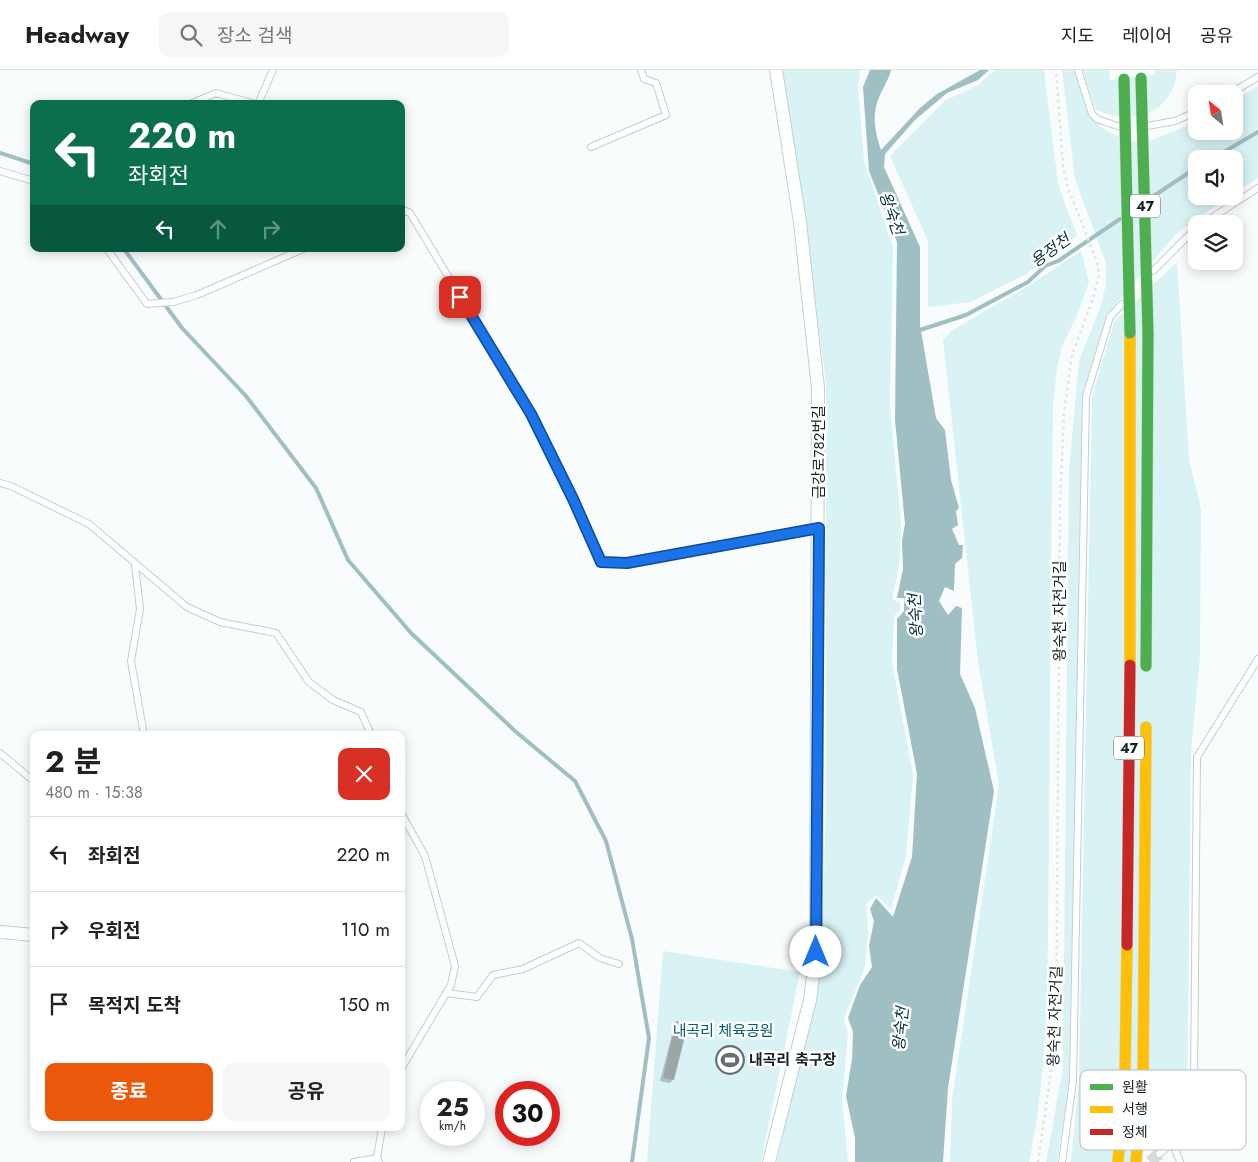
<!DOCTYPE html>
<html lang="ko">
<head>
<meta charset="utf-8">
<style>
  body { margin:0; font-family:Jost,"Noto Sans KR",sans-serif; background:#f6f6f6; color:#222; height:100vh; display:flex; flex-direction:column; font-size:19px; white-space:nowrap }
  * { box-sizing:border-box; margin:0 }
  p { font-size:16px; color:#767676 }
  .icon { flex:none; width:28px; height:28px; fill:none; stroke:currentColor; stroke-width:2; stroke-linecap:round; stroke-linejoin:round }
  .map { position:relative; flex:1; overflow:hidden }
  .sheet { position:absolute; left:30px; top:661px; width:375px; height:400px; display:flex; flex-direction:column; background:#fff; border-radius:10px; box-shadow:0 2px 12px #0003 }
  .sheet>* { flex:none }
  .hud { position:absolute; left:30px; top:30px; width:375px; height:152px; border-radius:10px; box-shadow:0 2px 12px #0003; background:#0b6e4f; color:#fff; overflow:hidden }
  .needle { width:32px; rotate:330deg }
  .tools { position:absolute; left:1188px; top:15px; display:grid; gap:10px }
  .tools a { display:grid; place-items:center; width:55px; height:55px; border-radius:10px; background:#fff; box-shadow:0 2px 12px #0003; font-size:25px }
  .speed { position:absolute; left:420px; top:1011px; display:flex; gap:10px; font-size:25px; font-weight:700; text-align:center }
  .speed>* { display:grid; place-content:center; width:65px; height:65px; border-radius:50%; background:#fff; box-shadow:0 2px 12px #0003; line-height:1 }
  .speed small { font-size:12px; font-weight:400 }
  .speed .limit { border:8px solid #d22; background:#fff; color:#111 }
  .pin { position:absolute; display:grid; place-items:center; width:42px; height:42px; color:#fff; margin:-21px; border-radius:10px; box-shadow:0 2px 8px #0006 }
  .me { position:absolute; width:55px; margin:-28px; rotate:0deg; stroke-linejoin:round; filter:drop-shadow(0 0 4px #0008) }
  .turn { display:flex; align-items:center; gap:18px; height:105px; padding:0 15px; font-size:22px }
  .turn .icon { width:65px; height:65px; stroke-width:2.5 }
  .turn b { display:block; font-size:35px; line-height:42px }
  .lanes { display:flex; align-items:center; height:48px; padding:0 15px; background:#0003; justify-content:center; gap:25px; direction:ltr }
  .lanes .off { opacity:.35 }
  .round { display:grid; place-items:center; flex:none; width:52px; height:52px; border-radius:10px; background:#f6f6f6 }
  .head { display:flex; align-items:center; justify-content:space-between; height:85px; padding:0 15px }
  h1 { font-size:30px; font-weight:700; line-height:38px }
  .action { display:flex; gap:10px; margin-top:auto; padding:10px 15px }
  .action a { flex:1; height:58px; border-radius:10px; background:#ea580c; color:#fff; font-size:20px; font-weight:700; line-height:58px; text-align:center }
  .action a+a { background:#f6f6f6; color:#222 }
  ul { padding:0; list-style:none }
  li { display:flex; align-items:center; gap:15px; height:75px; padding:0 15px; border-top:1px solid #e0e0e0 }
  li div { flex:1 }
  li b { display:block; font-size:19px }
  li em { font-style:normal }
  header { display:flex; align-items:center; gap:30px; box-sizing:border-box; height:70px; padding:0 25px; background:#fff; border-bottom:1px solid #e0e0e0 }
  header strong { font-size:24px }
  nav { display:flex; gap:28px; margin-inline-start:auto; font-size:18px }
  .search { width:350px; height:45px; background:#f6f6f6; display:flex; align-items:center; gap:12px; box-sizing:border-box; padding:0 18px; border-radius:10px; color:#767676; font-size:19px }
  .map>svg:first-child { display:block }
  .green { fill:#d9f2f4 }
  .water { fill:#a0bfc3 }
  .shadow { fill:#0003 }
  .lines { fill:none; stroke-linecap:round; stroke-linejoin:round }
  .stream { stroke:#a0bfc3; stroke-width:4 }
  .building { fill:#9ca6a7 }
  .street-tunnel { stroke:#d6dbdc; stroke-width:12; stroke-dasharray:12 6; stroke-linecap:butt }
  .lane-casing { stroke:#c5cecf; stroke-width:8 }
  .street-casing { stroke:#c5cecf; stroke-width:14 }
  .fast-casing { stroke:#d2d7d7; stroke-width:12 }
  .slow-casing { stroke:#d2d7d7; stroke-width:12 }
  .jam-casing { stroke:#d2d7d7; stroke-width:12 }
  .path { stroke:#dfe2e2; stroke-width:2.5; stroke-dasharray:2.5 4; stroke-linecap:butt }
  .lane { stroke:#feffff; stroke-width:6 }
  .street { stroke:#feffff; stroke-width:12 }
  .fast { stroke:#4caf50; stroke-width:11 }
  .slow { stroke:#ffc107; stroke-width:11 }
  .jam { stroke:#c62828; stroke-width:11 }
  .fast-bridge-casing { stroke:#d2d7d7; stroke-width:12; stroke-linecap:butt }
  .fast-bridge { stroke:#4caf50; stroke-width:11 }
  .route-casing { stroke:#114b97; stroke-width:12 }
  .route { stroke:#1a73e8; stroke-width:9 }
  .labels { text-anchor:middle; stroke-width:5; stroke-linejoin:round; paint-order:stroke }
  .shield { fill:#fff; stroke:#5b6566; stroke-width:1 }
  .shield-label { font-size:14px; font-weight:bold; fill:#152325 }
  .street-label { font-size:15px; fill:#152325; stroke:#fff }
  .park-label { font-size:15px; fill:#005f69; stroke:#fff }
  .poi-label { font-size:15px; font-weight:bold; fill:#152325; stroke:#fff; text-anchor:start }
  .water-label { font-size:16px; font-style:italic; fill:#063136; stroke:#fff }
  .key { fill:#fff; stroke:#b9bdbe; stroke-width:1 }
  .key-label { font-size:14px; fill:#152325 }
</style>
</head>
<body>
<header>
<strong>Headway</strong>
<div class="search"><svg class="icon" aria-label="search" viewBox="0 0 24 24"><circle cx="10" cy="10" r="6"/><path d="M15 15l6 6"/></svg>장소 검색</div>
<nav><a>지도</a><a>레이어</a><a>공유</a></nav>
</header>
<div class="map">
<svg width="1258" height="1092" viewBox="0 0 1258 1092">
  <rect width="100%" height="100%" fill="#f8fcfc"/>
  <!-- green -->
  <path class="green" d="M783,0H860L858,17L864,91L893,177L890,338L901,453L899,496L892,529L900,533V540L894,546L892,592L913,705L906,786L891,839L876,825L866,834L868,862L865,897L844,948L848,965L842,1030L848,1092H777L822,889L826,729V312Z
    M995,0H1044L1058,114L1077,166L1026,204L970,232L928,237V171L890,86L946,30L977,16Z
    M1062,0H1074C1090,49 1089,59 1142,74L1196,52V61H1234V30L1258,16V108L1234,123V89H1196V126H1230L1178,162L1106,245L1083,322L1069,1012L1057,1092H1046L1063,998L1069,400L1079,291L1101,236L1106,214V193L1075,109Z
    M1082,0H1109L1110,10L1155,5V0H1177C1173,45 1132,56 1096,40Z
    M1081,181L1089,212L1078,243L1062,276L1057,299L1053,334C1051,481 1050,629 1049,776C1047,881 1051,989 1029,1092H950L952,1030L999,715L978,591L943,270L951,261L1025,218Z
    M1177,192L1189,390L1201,439L1200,587L1191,681L1187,1022L1180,1042L1132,1092H1071L1079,1012L1092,328L1114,252Z
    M663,881L800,902L761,1092H647Z"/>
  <!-- water -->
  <path class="water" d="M870,0H891C888,12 880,22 877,33C872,49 876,65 881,80L920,38L937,24L980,0H989L978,10L947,23L915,50L885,84L884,97L920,177V255L936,348L945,360L951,410L959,438L956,441L958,455L952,459L959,475H963L962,488L955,494L954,521L945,517L939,531L948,545L956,536L962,538L960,604L975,638L994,721L948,1018L943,1092H855V1068L846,1026L852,989L853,962L848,948L860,915L872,897L869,876L874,851L870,839L876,828L893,847L912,787L917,704L897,599V549L904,541V528H897L903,499L902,471L905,454L895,350L897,172L869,101L863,17Z"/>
  <!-- shadow -->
  <path class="shadow" d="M677,953L673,1010L670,1013L660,1011L674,956Z"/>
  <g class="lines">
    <!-- stream -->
    <path class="stream" d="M0,83L34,94
      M1212,89L1258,62
      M1152,127L1196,98
      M124,179L182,258L246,326L316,418L348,490L411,563L515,661L575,711L606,771L632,869L649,968L632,1092
      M917,261L966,245L1028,212L1045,196L1058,191L1120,149"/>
  </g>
  <!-- building -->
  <path class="building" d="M676,951L688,954L674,1010L663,1008Z"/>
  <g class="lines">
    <!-- street-tunnel -->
    <path class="street-tunnel" d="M1150,1092L1159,1084"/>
    <defs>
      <path id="lane" d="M1078,0L1092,44L1097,49L1120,57
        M1229,24L1258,7
        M190,34L216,23L255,34
        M258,34L273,0
        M1147,56L1175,51L1196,42
        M591,77L666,45L656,13L644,9L641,0
        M0,101L34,111
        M401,139L410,143L531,344L573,429L601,492L627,493L819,457
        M1202,154L1258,118
        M107,179L147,234L173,232L197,225L303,179
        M1153,201L1196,158
        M0,413L11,416L89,454L187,537L220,552L276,563L309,612L333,630L361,642L371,665
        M135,495L140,539L131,591L144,665
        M0,683L30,708H34
        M401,743L425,786L455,896L451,915L401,999
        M447,923L477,927L493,905L523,899L579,873L600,888L619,894
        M1173,1074L1180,1092
        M1159,1084C1185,1066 1190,1043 1194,1013L1197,687L1258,589
        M354,1092L377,1088
        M379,1092L377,1088L382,1058
        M1062,1092L1073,1011L1086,326L1110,247L1122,234"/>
      <path id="street" d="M0,862L34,865
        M769,1092L810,930L816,882L818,318L800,152L776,0"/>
      <path id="fast" d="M1146,596L1148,263"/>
      <path id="slow" d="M1130,263V595
        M1118,1092L1125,1005L1127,875
        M1136,1092L1143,1013L1146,657"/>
      <path id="jam" d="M1127,875L1130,595"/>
    </defs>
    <!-- lane casing -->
    <use href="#lane" class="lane-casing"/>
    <!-- street casing -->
    <use href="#street" class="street-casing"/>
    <!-- fast casing -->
    <use href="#fast" class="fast-casing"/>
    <!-- slow casing -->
    <use href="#slow" class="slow-casing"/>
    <!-- jam casing -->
    <use href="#jam" class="jam-casing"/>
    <!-- path -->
    <path class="path" d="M1038,1092L1056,967L1060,435L1064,343L1072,285L1093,229L1099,205L1097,192L1067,115L1063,95L1056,0"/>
    <!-- lane -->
    <use href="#lane" class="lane"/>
    <!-- street -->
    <use href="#street" class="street"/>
    <!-- fast -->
    <use href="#fast" class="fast"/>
    <!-- slow -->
    <use href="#slow" class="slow"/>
    <!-- jam -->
    <use href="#jam" class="jam"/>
    <defs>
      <path id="fast-bridge" d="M1141,8L1148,263
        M1124,9L1130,263"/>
    </defs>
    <!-- fast-bridge casing -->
    <use href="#fast-bridge" class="fast-bridge-casing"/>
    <!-- fast-bridge -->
    <use href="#fast-bridge" class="fast-bridge"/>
  </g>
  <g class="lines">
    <defs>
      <path id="route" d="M460,227L531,344L573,429L601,492L627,493L819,458L816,882"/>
    </defs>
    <!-- route casing -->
    <use href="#route" class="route-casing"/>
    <!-- route -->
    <use href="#route" class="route"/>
  </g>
  <!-- icons -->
  <defs>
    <symbol id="stadium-ring" viewBox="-11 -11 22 22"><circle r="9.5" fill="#fff" stroke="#646f70" stroke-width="1.5"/><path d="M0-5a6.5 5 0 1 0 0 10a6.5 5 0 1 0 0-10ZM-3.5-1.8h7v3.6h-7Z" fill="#646f70"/></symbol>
  </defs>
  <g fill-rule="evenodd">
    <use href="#stadium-ring" x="714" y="974" width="32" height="32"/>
  </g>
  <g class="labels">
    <!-- shield labels -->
    <g class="shield">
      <rect x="1130" y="124.5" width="30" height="23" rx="4"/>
      <rect x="1114" y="666.5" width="30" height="23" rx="4"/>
    </g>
    <g class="shield-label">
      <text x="1145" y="141">47</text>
      <text x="1129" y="683">47</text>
    </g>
    <!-- street labels -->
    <g class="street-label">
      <text transform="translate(819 382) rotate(-90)" y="5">금강로782번길</text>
      <text transform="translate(1060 541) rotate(-90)" y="5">왕숙천 자전거길</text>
      <text transform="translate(1055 946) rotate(-88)" y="5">왕숙천 자전거길</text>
    </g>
    <!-- park labels -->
    <g class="park-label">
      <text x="723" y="966">내곡리 체육공원</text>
    </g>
    <!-- poi labels -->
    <g class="poi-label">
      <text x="749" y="995">내곡리 축구장</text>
    </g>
    <!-- water labels -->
    <g class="water-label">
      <text transform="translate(892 143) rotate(71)" y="6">왕숙천</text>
      <text transform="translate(1050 180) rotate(-36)" y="6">용정천</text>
      <text transform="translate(915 546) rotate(-93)" y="6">왕숙천</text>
      <text transform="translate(900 959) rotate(-84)" y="6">왕숙천</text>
    </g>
  </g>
  <!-- legend -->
  <rect x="1080" y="1000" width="166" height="80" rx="8" class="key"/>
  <rect x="1090" y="1014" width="23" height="6" fill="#4caf50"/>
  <rect x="1090" y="1036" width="23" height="7" fill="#ffc107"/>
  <rect x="1090" y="1059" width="23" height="6" fill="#c62828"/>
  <g class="key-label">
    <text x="1122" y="1022">원활</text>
    <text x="1122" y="1044">서행</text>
    <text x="1122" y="1067">정체</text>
  </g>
</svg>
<div class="tools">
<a><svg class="needle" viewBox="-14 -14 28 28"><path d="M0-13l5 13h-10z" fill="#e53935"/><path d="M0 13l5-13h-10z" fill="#767676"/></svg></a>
<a><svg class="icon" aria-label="sound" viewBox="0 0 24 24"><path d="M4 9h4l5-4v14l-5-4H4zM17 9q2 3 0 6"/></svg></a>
<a><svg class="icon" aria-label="layers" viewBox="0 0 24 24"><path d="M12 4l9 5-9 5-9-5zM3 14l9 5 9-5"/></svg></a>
</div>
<div class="speed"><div>25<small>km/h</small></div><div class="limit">30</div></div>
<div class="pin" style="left:460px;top:227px;background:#d93025"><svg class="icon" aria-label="arrive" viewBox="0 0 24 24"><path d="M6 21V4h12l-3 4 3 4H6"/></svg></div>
<svg class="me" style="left:816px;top:882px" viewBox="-20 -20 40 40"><circle r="19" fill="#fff"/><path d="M0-13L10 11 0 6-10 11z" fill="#1a73e8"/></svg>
<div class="hud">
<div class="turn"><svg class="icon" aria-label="left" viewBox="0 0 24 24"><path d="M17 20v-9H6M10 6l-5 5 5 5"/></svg><div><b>220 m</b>좌회전</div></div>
<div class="lanes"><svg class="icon" aria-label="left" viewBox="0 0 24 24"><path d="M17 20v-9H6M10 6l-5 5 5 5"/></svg><svg class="icon off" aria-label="ahead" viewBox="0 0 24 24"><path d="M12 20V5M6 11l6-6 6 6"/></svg><svg class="icon off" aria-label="right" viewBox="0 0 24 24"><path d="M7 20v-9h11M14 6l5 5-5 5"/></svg></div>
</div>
<section class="sheet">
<div class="head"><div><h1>2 분</h1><p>480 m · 15:38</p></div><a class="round" style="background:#d93025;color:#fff"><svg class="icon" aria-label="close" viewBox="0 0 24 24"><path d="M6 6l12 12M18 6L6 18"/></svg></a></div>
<ul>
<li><svg class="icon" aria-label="left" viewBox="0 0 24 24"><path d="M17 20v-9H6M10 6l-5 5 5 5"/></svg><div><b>좌회전</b></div><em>220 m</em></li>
<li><svg class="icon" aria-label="right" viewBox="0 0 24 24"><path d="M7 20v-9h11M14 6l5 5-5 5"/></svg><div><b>우회전</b></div><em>110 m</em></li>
<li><svg class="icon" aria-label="arrive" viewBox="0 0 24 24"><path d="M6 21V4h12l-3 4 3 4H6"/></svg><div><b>목적지 도착</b></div><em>150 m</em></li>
</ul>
<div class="action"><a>종료</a><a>공유</a></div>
</section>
</div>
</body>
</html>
